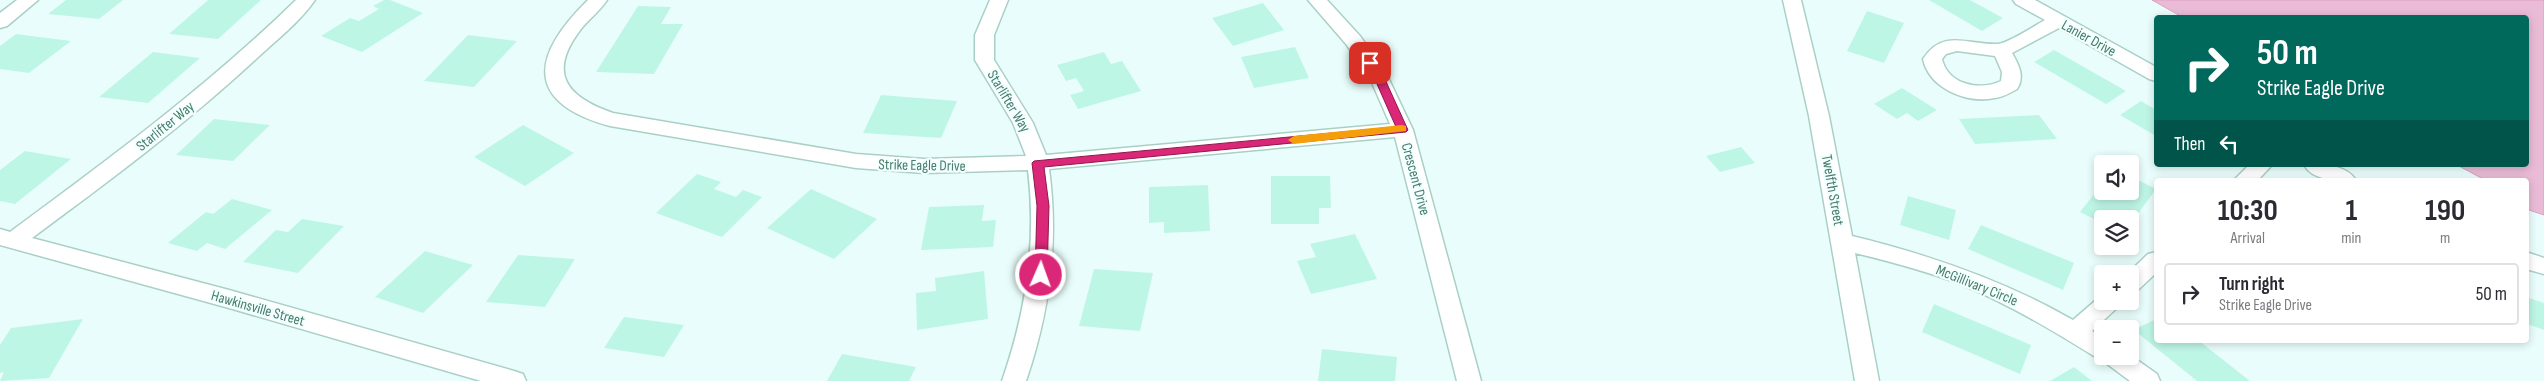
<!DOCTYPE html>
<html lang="en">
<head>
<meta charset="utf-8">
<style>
  body { margin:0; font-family:"Sofia Sans Condensed",sans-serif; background:#f2f2f3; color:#2b2b33; height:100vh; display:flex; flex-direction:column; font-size:19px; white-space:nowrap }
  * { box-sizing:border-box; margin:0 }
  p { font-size:16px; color:#7c7c81 }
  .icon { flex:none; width:28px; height:28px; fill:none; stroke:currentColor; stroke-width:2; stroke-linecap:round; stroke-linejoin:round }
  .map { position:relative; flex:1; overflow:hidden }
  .side { position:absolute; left:2154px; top:178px; width:375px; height:165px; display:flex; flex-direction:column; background:#fff; border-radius:5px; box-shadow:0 2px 8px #0003 }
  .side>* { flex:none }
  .top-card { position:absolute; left:2154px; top:15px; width:375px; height:152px; border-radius:5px; box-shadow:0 2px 8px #0003; background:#00695c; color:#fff; overflow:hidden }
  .tools { position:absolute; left:2094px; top:155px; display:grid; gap:10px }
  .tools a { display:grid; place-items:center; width:45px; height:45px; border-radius:5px; background:#fff; box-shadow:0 2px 8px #0003; font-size:25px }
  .pin { position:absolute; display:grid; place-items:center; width:42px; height:42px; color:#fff; margin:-21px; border-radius:10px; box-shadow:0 2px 8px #0006 }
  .me { position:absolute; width:55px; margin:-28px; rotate:2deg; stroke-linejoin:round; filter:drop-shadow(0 0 4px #0008) }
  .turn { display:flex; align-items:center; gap:18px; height:105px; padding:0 20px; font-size:22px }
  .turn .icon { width:65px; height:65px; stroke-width:2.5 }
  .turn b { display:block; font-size:35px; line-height:42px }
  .then { display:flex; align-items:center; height:48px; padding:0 20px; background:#0003; gap:10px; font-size:19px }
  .eta { display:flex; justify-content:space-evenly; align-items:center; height:85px; text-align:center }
  .eta b { font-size:30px; font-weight:700; line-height:35px }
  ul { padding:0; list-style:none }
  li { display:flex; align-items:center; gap:15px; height:62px; margin:0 10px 8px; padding:0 10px; border:2px solid #e1e1e2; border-radius:5px }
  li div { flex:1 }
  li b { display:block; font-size:19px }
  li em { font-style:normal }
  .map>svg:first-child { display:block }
  .water { fill:#eabbd6; stroke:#dda0c2 }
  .building { fill:#bef6e5 }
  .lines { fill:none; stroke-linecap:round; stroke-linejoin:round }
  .street-casing { stroke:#aad0c5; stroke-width:3 }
  .street { fill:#fff; fill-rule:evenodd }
  .route { fill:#db2777; stroke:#8e194d }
  .slow { fill:#f59e0b }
  .labels { text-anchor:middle; stroke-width:4.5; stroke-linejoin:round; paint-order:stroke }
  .street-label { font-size:15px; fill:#497c6a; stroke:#f1fffe }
</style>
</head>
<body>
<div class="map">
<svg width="2544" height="381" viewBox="0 0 2544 381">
  <rect width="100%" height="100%" fill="#e9fefc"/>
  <!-- water -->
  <path class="water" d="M2152,0H2544V215L2526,209V180H2485L2457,165H2526V18H2184Z"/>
  <!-- building -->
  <path class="building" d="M66,0H123L99,19L48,14Z
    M208,0H261L218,39L169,34Z
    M384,0H390L423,13L362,52L321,36L350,18L359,21L379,9L373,6Z
    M1929,0H1970L2003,18L1982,31Z
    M1263,3L1284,30L1233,46L1212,18Z
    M638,6L671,7L661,24H683L654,74L596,72Z
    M1867,11L1904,23L1884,63L1847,51Z
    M16,34L71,41L29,73L0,69V46Z
    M468,35L517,41L474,87L424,81Z
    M1295,47L1309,78L1254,88L1241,57Z
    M2054,50L2126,91L2106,104L2034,62Z
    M153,52L200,58L148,103L99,97Z
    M1104,52L1111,64L1122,61L1141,91L1078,109L1070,95L1084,91L1076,78L1066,81L1057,65Z
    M1902,88L1937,110L1918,121L1907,113L1897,119L1874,104Z
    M881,95L957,101L941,138L863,133Z
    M2141,101L2156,110V136L2120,115Z
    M2039,115L2057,139L1975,144L1959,119Z
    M214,119L270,125L233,161L176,155Z
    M523,125L574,153L525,186L474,157Z
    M1741,147L1755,163L1720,172L1706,156Z
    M25,151L71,159L15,204L0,201V170Z
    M697,174L721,182L714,189L736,197L743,190L762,197L722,237L656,213Z
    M1271,176H1330L1331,208H1319V224H1271Z
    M2130,176L2156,189L2130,225V219H2102V223L2080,212L2102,184V191H2130Z
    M1208,185L1210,231L1164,233V222L1149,223V187Z
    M811,189L877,219L834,259L767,228Z
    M1908,196L1956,210L1949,240L1900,225Z
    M232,199L272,210L225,249L207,243L197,251L168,243L206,212L213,214Z
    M984,205L982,221L996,220L993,247L921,250L929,207Z
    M302,219L344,226L298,273L243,262L276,230L288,232Z
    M1981,225L2074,263L2063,290L1968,249Z
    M1355,234L1377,279L1311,294L1297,261L1316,257L1310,244Z
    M425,251L473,265L423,313L375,297Z
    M518,255L575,259L545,307L486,302Z
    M1094,269L1153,273L1140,331L1079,326Z
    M984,271L988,319L917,330L916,293L936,291L935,278Z
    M2526,297L2544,303V330L2527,324Z
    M1934,304L2031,345L2020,374L1922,332Z
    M624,317L684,325L664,357L604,348Z
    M83,319L49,378L0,381L4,372L0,373V345L11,328Z
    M2156,319V340H2198L2250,381H2197L2134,330Z
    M1322,349L1397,357L1395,381H1318Z
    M842,354L916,367L909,381H827Z
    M2074,367L2092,381H2050Z"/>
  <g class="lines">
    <defs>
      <path id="street" d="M17,0H38L7,26L0,28V13Z
        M296,0H315C300,22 275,41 256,59C186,124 109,181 32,238L229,290L514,371L523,374L526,381H481L229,308L0,245V229L10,232C109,159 208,86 296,0Z
        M588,0H607C600,11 589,19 581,29C547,73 566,97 613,113L856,154L924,159L1026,156L1013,123L975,60V35L990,0H1008L994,35V60L1033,123L1046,155L1390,124L1369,76L1346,44L1308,0H1327L1360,36L1385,71L1413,130L1481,381H1457L1395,137L1049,169C1059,242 1050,311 1026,381H1002C1026,312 1037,243 1028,170L924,173L856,168L610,126C523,102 532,55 588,0Z
        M1783,0H1801L1829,116L1852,236C1930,255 2003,280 2073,320L2102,295V301H2121L2118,307L2092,331L2102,338V356L2130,355L2157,374L2160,381H2130L2106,363L2103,358L2094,356C2052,330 2010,305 1965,286C1930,272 1892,262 1855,253L1879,381H1855L1809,116Z
        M2013,0H2035L2156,67V81L2149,79L2059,28L2012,53C2019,65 2025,77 2017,89C2010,93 2003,97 1995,98C1966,104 1929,88 1923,59C1943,28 1968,45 1997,44C2007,44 2034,26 2045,20L2016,4ZM1957,51L1995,56L2002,72L2001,81C1980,91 1948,85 1942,59L1946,54Z
        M2249,165H2272L2258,180H2234Z
        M2304,165C2321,165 2345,163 2356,180C2338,180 2314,182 2304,165Z
        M2156,252V273L2138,290L2130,292V274H2127L2148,254Z
        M2526,252L2544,258V274L2526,269Z"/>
    </defs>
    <!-- street casing -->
    <use href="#street" class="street-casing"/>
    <!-- street -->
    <use href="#street" class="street"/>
  </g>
  <!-- route -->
  <path class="route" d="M1370,60L1373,61L1383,75L1408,130L1406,132L1044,167L1049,206L1047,275L1041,280L1037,278L1035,275L1037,206L1032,163L1034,161L1396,127L1373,75L1364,63Z"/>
  <!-- slow -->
  <path class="slow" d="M1402,125L1406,126V131L1294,144L1288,140L1294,136Z"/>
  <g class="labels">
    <!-- street labels -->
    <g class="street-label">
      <text transform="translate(2089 38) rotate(29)" y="5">Lanier Drive</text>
      <text transform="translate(1009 101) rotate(59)" y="5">Starlifter Way</text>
      <text transform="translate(165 126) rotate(-39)" y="5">Starlifter Way</text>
      <text transform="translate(922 165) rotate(1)" y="5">Strike Eagle Drive</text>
      <text transform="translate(1416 179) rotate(75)" y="5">Crescent Drive</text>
      <text transform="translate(1833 190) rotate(80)" y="5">Twelfth Street</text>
      <text transform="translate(1977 285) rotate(22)" y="5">McGillivary Circle</text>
      <text transform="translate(258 308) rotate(16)" y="5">Hawkinsville Street</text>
    </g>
  </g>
</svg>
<div class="tools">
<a><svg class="icon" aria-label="sound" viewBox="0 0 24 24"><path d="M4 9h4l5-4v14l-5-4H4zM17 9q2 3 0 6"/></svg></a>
<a><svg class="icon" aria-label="layers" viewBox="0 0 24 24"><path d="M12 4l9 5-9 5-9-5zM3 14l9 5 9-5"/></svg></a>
<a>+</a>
<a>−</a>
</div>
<div class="pin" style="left:1370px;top:63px;background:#d93025"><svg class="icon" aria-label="arrive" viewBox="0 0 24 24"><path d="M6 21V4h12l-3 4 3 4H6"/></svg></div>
<svg class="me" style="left:1041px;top:275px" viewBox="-20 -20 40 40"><circle r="17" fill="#db2777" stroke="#fff" stroke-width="3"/><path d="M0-11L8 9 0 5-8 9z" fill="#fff"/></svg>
<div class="top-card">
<div class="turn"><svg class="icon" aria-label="right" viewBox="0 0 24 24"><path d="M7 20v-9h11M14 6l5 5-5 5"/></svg><div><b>50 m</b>Strike Eagle Drive</div></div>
<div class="then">Then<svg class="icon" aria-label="left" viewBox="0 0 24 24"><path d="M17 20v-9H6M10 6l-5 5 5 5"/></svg></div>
</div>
<section class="side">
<div class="eta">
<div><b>10:30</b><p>Arrival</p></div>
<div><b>1</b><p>min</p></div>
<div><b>190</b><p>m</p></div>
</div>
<ul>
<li><svg class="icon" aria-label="right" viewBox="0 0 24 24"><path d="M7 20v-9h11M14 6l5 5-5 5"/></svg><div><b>Turn right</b><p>Strike Eagle Drive</p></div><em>50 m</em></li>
</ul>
</section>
</div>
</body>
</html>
